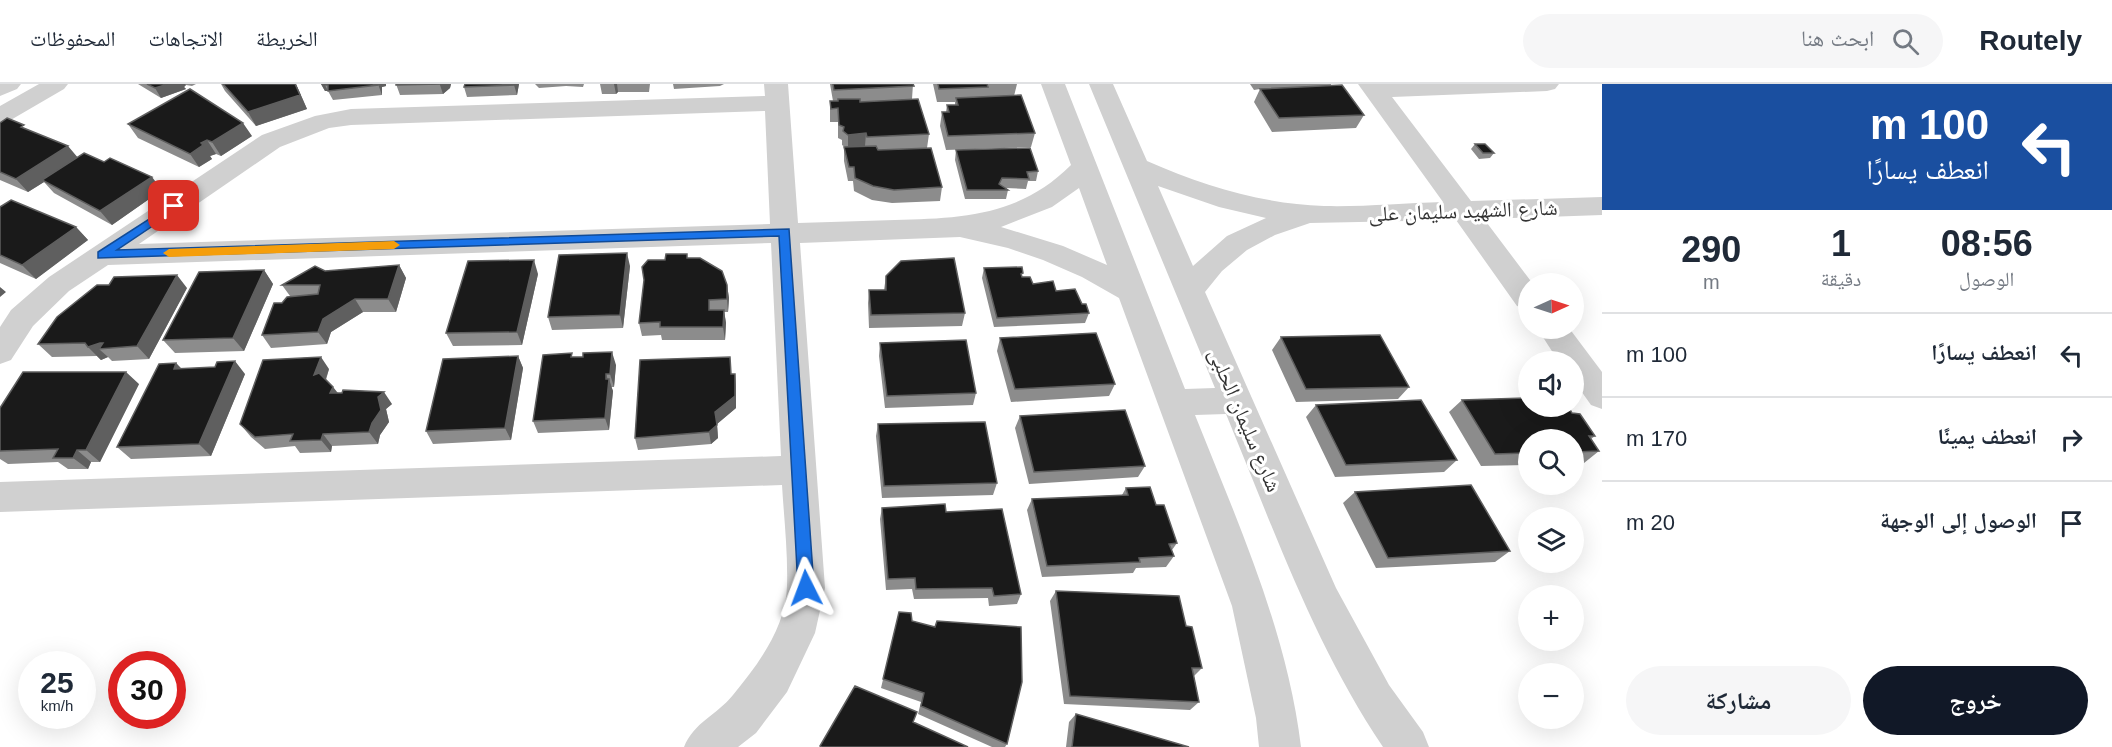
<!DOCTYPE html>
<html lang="ar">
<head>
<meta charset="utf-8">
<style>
  body { margin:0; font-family:Helvetica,"Noto Naskh Arabic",sans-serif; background:#f6f6f7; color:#1f2937; direction:rtl; height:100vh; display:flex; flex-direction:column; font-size:22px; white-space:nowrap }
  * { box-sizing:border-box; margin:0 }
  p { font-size:20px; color:#747a83 }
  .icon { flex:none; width:33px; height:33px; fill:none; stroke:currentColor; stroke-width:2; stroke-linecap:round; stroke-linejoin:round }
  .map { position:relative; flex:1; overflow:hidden; direction:ltr }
  .panel { display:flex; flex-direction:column; background:#fff; width:510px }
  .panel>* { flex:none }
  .top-card { background:#1a4fa0; color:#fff; overflow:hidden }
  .needle { width:39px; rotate:87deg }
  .buttons { position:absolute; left:1518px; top:189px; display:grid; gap:12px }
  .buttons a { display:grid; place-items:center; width:66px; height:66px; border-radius:50%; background:#fff; box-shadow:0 6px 24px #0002; font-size:30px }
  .speed { position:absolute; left:18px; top:567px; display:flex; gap:12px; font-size:30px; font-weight:700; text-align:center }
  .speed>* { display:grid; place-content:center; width:78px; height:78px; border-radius:50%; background:#fff; box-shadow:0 6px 24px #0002; line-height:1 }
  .speed small { font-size:15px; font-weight:400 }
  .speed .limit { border:9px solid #d22; background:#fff; color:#111 }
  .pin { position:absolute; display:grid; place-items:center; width:51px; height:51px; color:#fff; margin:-26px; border-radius:12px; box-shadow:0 3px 9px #0006 }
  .me { position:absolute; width:66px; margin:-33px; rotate:357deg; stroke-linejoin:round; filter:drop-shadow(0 0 4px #0008) }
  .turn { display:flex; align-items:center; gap:21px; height:126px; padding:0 24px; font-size:27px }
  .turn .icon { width:78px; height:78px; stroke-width:2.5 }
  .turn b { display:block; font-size:42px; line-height:51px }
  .eta { display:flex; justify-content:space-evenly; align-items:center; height:102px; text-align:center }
  .eta b { font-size:36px; font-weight:800; line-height:42px }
  .cta { display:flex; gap:12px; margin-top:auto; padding:12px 24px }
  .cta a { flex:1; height:69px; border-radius:36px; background:#111827; color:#fff; font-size:24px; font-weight:800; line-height:69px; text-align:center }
  .cta a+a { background:#f6f6f7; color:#1f2937 }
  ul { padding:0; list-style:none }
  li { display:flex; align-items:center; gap:18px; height:84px; padding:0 24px; border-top:2px solid #e0e1e3 }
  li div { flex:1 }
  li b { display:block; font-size:22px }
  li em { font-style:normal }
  header { display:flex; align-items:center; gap:36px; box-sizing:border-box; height:84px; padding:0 30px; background:#fff; border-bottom:2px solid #e0e1e3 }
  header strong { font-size:28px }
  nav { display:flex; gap:33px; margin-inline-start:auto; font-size:21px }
  .search { width:420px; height:54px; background:#f6f6f7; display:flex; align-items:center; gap:15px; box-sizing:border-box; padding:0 21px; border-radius:33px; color:#747a83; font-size:22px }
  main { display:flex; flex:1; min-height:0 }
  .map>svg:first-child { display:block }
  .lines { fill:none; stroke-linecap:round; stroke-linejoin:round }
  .minor { fill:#d0d0d0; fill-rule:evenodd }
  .wall { fill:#8c8c8c }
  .shaded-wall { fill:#5f5f5f }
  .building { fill:#1a1a1a; stroke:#5f5f5f; stroke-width:1.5 }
  .route { fill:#1a73e8; stroke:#114b97; stroke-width:1.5 }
  .slow { fill:#f59e0b }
  .labels { text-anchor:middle; stroke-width:6; stroke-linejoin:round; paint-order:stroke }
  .street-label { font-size:21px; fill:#333; stroke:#fff }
</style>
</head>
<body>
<header>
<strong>Routely</strong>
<div class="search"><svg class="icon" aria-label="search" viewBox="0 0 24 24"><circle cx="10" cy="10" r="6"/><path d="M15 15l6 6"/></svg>ابحث هنا</div>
<nav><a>الخريطة</a><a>الاتجاهات</a><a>المحفوظات</a></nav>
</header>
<main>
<section class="panel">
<div class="top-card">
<div class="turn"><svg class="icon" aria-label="left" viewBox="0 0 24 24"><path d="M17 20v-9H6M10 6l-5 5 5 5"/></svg><div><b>100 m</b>انعطف يسارًا</div></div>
</div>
<div class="eta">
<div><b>08:56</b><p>الوصول</p></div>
<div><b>1</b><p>دقيقة</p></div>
<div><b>290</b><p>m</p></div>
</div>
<ul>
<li><svg class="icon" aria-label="left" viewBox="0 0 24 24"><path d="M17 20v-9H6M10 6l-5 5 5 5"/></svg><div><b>انعطف يسارًا</b></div><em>100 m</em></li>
<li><svg class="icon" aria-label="right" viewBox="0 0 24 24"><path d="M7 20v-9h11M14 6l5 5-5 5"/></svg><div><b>انعطف يمينًا</b></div><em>170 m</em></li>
<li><svg class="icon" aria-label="arrive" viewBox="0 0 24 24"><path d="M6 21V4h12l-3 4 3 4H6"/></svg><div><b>الوصول إلى الوجهة</b></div><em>20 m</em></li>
</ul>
<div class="cta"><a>خروج</a><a>مشاركة</a></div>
</section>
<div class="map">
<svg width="1602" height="663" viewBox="0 0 1602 663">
  <rect width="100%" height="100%" fill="#fff"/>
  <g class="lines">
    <!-- minor -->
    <path class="minor" d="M0,0H21L17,5L0,12Z
      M39,0H68L64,5L9,37L0,39V22Z
      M764,0H788L798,139C831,138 863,137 895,136C963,134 1020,132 1071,81L1041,0H1065L1185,305L1215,304L1089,0H1113L1147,77C1204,102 1262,120 1324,122C1363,123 1403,119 1443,118L1358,0H1559L1555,5L1547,7L1392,13L1471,117L1602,113V131L1484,135L1533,200H1528V225L1517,222L1456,136L1310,139L1275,151L1247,166L1222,187L1205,208L1336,504L1389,601L1423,648L1429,663H1383C1314,561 1273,443 1226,330L1195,331C1238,439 1287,547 1301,663H1259L1256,634L1232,522L1119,214L1082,193L1043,176L1008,164L960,153L800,159L825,504L815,549L787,608L756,649L738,663H684C694,638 717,631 733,611C758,581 786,543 787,502C788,469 784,434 782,401L0,428V398L781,372L771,159L108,181L69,207L33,242L11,276L0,280V243L11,226L49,193L262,51L315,32L351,25L765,12ZM765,27L770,140L139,160L280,63L329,44L351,41ZM1158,102L1219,123L1266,134L1227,152L1193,182ZM1079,104L1107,181L1063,162L1001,143L1052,123Z
      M1537,244H1569L1602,288V325L1591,321L1574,297V278H1559Z"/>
  </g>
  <!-- wall -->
  <path class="wall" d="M138,0H196L192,2L186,1L184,3L186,5L161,14Z
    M221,0H296L307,25L256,42L225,7Z
    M321,0H386V2L382,3V11L333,16L328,7H325Z
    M396,0H451L450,4L443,10L400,11Z
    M465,0H519L517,11L467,13L464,3Z
    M535,0H584L583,3L566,2L539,4Z
    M600,0H650L649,8H618L616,10H602Z
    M673,0H724L720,2L674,5Z
    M830,0H913L912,15L929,50L927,64L878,66L942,103L940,117L892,119L872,116L854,107L853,97H848L844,77V63H845L842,61V56L838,54V38H830V17H833Z
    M933,0H1017L1014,12L1035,49L1031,63L946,66L940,42L942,28H946L947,21H955V18H937Z
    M1250,0H1331V2L1364,31L1356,44L1272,48L1254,18L1260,5L1254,6Z
    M0,39L27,45L77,73L162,106L112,141L54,109L44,98L28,108L0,96Z
    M128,40L252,52L221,72L216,70L210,72L212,75L199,83L138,54Z
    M1475,60L1494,69L1490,74L1479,75L1471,65Z
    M956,66L1038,87L1036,97H1028L1026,105L1006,104L1008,106L1006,115H965L955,76Z
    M0,123L76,143L88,156L36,195L0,179Z
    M688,174L727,201L729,214L728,228H724L726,239L725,256H662L661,251L642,252L639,239L665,176Z
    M399,181L406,194L396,228H363L331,248L327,260L271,264L262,251L282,219L290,212L282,201L325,187Z
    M630,182L623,244L552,246L548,233Z
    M984,184L1022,193L1033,200L1056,207L1082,220L1089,229L1085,239L994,243L982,194Z
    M264,186L273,200L244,267L175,269L163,256Z
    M538,190L522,261L453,262L446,249Z
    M886,192L965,229L962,242L869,244L868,219L869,206H884Z
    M187,204L149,275L112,277L108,273L101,276L97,272L52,273L38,260Z
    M1281,253L1409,303L1398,315L1296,318L1272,266Z
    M1000,254L1115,300L1109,312L1011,318L997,267Z
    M880,259L976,309L973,321L885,324L879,272Z
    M518,272L523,284L511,356L433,360L426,347Z
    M573,273L616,281L614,303H611L613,307L609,346L538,349L533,337Z
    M176,279L181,284L245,290L211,372L131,375L117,363Z
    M329,285L326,296L333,303L338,309L392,320L386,325L389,338L380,351L378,360L332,362L331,368L300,369L295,362L265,365L251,353L240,340Z
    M732,290H735L736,303V324L717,340L718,354L711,360L638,366L635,354Z
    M139,300L100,378H91L88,385H68L58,378L8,380L0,375V324Z
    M1462,316L1572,329L1595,352L1591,355L1599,367L1584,379L1574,380V356H1528V381L1481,382L1449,328Z
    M1316,321L1457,376L1444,388L1335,393L1306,333Z
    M1020,332L1145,382L1138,393L1029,400L1015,344Z
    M878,340L997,399L993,411L882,414L876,352Z
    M1126,404L1156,421L1177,459L1172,466L1174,472L1166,483L1136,484L1133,489L1042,493L1027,426L1032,415L1122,411Z
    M1355,408L1510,467L1495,478L1376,484L1343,419Z
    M882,424L946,428L1021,510L1017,520L989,522L988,514L914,515L912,505L886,506L880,435Z
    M1056,507L1186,542L1202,584L1194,592L1199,618L1190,626L1064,620L1050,517Z
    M899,528L912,537L1007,660L1005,663H992L918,630L921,618L881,604Z
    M1076,630L1189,663H1066L1069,638Z"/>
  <!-- shaded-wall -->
  <path class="shaded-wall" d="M168,0H185L186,1L184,3L186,5L161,14L155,4Z
    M295,0H296L307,25L256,42L248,28Z
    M321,0H328L325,1L328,7H325Z
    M378,0H386V2L382,3V11Z
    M440,0H451L450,4L443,10L440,1Z
    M514,0H519L517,11L514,1Z
    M614,0H617L618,8L616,10Z
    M243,39L252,52L221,72L212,58Z
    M866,49L865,62L848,65V51Z
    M207,56L216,70L210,72L212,75L199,83L190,70L201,59Z
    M68,62L79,75L42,96L44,98L28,108L16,95Z
    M152,93L162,106L112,141L100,127Z
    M76,143L88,156L36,195L22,181Z
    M627,169L630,182L623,244L620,231Z
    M534,176L538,190L522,261L517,248Z
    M399,181L406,194L396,228L388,215Z
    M264,186L273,200L244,267L233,254Z
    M177,191L187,204L149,275L137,262Z
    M727,201L729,214L728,228L727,215Z
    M0,203L6,208L0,213Z
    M355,215L363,228L331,248L327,260L318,248L323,235Z
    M724,226L726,239L725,256L723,243Z
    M100,259L105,264L99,265L108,273L101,276L88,263Z
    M612,268L616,281L614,303L610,290Z
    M518,272L523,284L511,356L505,344Z
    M321,273L329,285L323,303L314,291Z
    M235,277L245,290L211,372L199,360Z
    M176,279L188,292L174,285Z
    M126,288L139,300L100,378L86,366Z
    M606,290L609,299V295L613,307L609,346L605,334Z
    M735,290L736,303V324L717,340L718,354L711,360L709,348L715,328Z
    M333,303L342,315L330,309Z
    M384,308L392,320L386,325L389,338L380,351L378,360L369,348L378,313Z
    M323,350L332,362L331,368L321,356Z
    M77,366L91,378L88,385L73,374Z"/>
  <!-- building -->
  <path class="building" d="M147,0H168L155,4Z
    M223,0H295L300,11L248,28Z
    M325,0H378V1L328,7V1H325Z
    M396,0H440L396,1Z
    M465,0H514V1L464,3Z
    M833,0H913L914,2L834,6Z
    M938,0H987L988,3L939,5Z
    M1342,1L1364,31L1279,34L1260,5Z
    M190,5L243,39L212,58L207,56L201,59L203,61L190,70L128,40Z
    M1021,11L1035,49L948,52L942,28H949L947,21H958L956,14Z
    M838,15H860V18L918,15L929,50L867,53L866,49L848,51L843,47L844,43L839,41L838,24L831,25L830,17H838Z
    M7,34L24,41L21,43L68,62L16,95L0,88V39Z
    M1475,60H1485L1494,69H1483Z
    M876,62L878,66L931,64L942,103L894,106L873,102L855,94L854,83H849L844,63Z
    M1030,64L1038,87L1027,88L1029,95L1002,94L999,100L1008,106H967L956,66Z
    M84,69L104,78L110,74L152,93L100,127L42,96Z
    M11,116L76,143L22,181L0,171V123Z
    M627,169L620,231L548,233L559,171Z
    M666,170H687V174H700L722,187L727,201V215L709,216V226H724L723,243H660V238L639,239L644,196L642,183L648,176H665Z
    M954,174L965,229L871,231L869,206H886V192L901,177Z
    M534,176L517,248L446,249L468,177Z
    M399,181L388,215H355L323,235L318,248L262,251L274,219H282L287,213L318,210L320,201H282L315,182L325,187Z
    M1022,183L1023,189L1021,190L1022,193H1030L1033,200L1053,197L1056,207L1075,205L1082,220H1086L1089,229L997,234L984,184Z
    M264,186L233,254L163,256L199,188Z
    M177,191L137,262L99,265L103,259H100L88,263L85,259L38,260L57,233L97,201H109L114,193Z
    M1096,249L1115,300L1015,305L1000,254Z
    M1380,251L1409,303L1306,305L1281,253Z
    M966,256L976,309L887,312L880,259Z
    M612,268L610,290H606V295H609L605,334L533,337L543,271L572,269L571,273H583V269Z
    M518,272L505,344L426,347L443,275Z
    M321,273L314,291L319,289L333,303L330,309H342L343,306L384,308L378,313L381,326L372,339L369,348L323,350L321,356L290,357L293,350L255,353L240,340L263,276Z
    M730,273L731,290H735V312L715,328L717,341L709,348L635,354L640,276Z
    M235,277L199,360L117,363L159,280L176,279L174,285L215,283L217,278Z
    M23,288H126L86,366H77L73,374H53L58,365L0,367V324Z
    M1528,314V322H1568L1572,329L1580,330L1595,352H1589L1599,367L1574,368V356H1528V369L1495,370L1462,316Z
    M1421,316L1457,376L1346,381L1316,321Z
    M1125,326L1145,382L1034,388L1020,332Z
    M985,338L997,399L884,402L878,340Z
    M1471,401L1510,467L1388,474L1355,408Z
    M1150,403L1156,421H1164L1177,459L1169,460L1174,472L1139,474L1140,478L1047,482L1032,415L1128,411L1126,404Z
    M945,420L946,428L1002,425L1021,510L994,512L992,504L916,505L915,494L888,495L882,424Z
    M1056,507L1179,512L1186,542L1192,543L1202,584H1192L1199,618L1070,612Z
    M899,528L911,529L912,537L935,543L937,537L1021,543L1022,598L1007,660L921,622L924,609L883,595Z
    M855,602L917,628L913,638L968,663H822L820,662Z
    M1076,630L1189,663H1072Z"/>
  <!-- route -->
  <path class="route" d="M174,119L180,122L178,125L117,166L789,145L814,504L811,509L806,511L800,509L798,504L779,152L98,174V168Z"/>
  <!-- slow -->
  <path class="slow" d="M394,157L400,161L394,165L169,173L163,169L169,165Z"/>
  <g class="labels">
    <!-- street labels -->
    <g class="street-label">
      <text transform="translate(1463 127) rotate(-2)" y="7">شارع الشهيد سليمان على</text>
      <text transform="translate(1245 336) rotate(67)" y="7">شارع سليمان الحلبى</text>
    </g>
  </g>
</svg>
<div class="buttons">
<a><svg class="needle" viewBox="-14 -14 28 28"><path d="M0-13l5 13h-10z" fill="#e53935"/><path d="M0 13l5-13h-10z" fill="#747a83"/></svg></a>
<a><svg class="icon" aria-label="sound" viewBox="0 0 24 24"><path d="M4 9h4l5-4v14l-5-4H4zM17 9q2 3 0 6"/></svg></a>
<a><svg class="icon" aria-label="search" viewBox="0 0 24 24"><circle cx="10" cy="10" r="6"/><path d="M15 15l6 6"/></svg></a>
<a><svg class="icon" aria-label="layers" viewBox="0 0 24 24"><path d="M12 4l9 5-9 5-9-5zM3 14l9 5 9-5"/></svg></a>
<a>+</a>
<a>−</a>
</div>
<div class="speed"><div>25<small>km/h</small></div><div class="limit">30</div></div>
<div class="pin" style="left:174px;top:122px;background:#d93025"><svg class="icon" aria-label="arrive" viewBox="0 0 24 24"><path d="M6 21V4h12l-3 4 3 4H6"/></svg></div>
<svg class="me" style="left:806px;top:504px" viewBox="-20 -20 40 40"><path d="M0-17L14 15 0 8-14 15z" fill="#1a73e8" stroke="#fff" stroke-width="4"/></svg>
</div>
</main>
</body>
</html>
